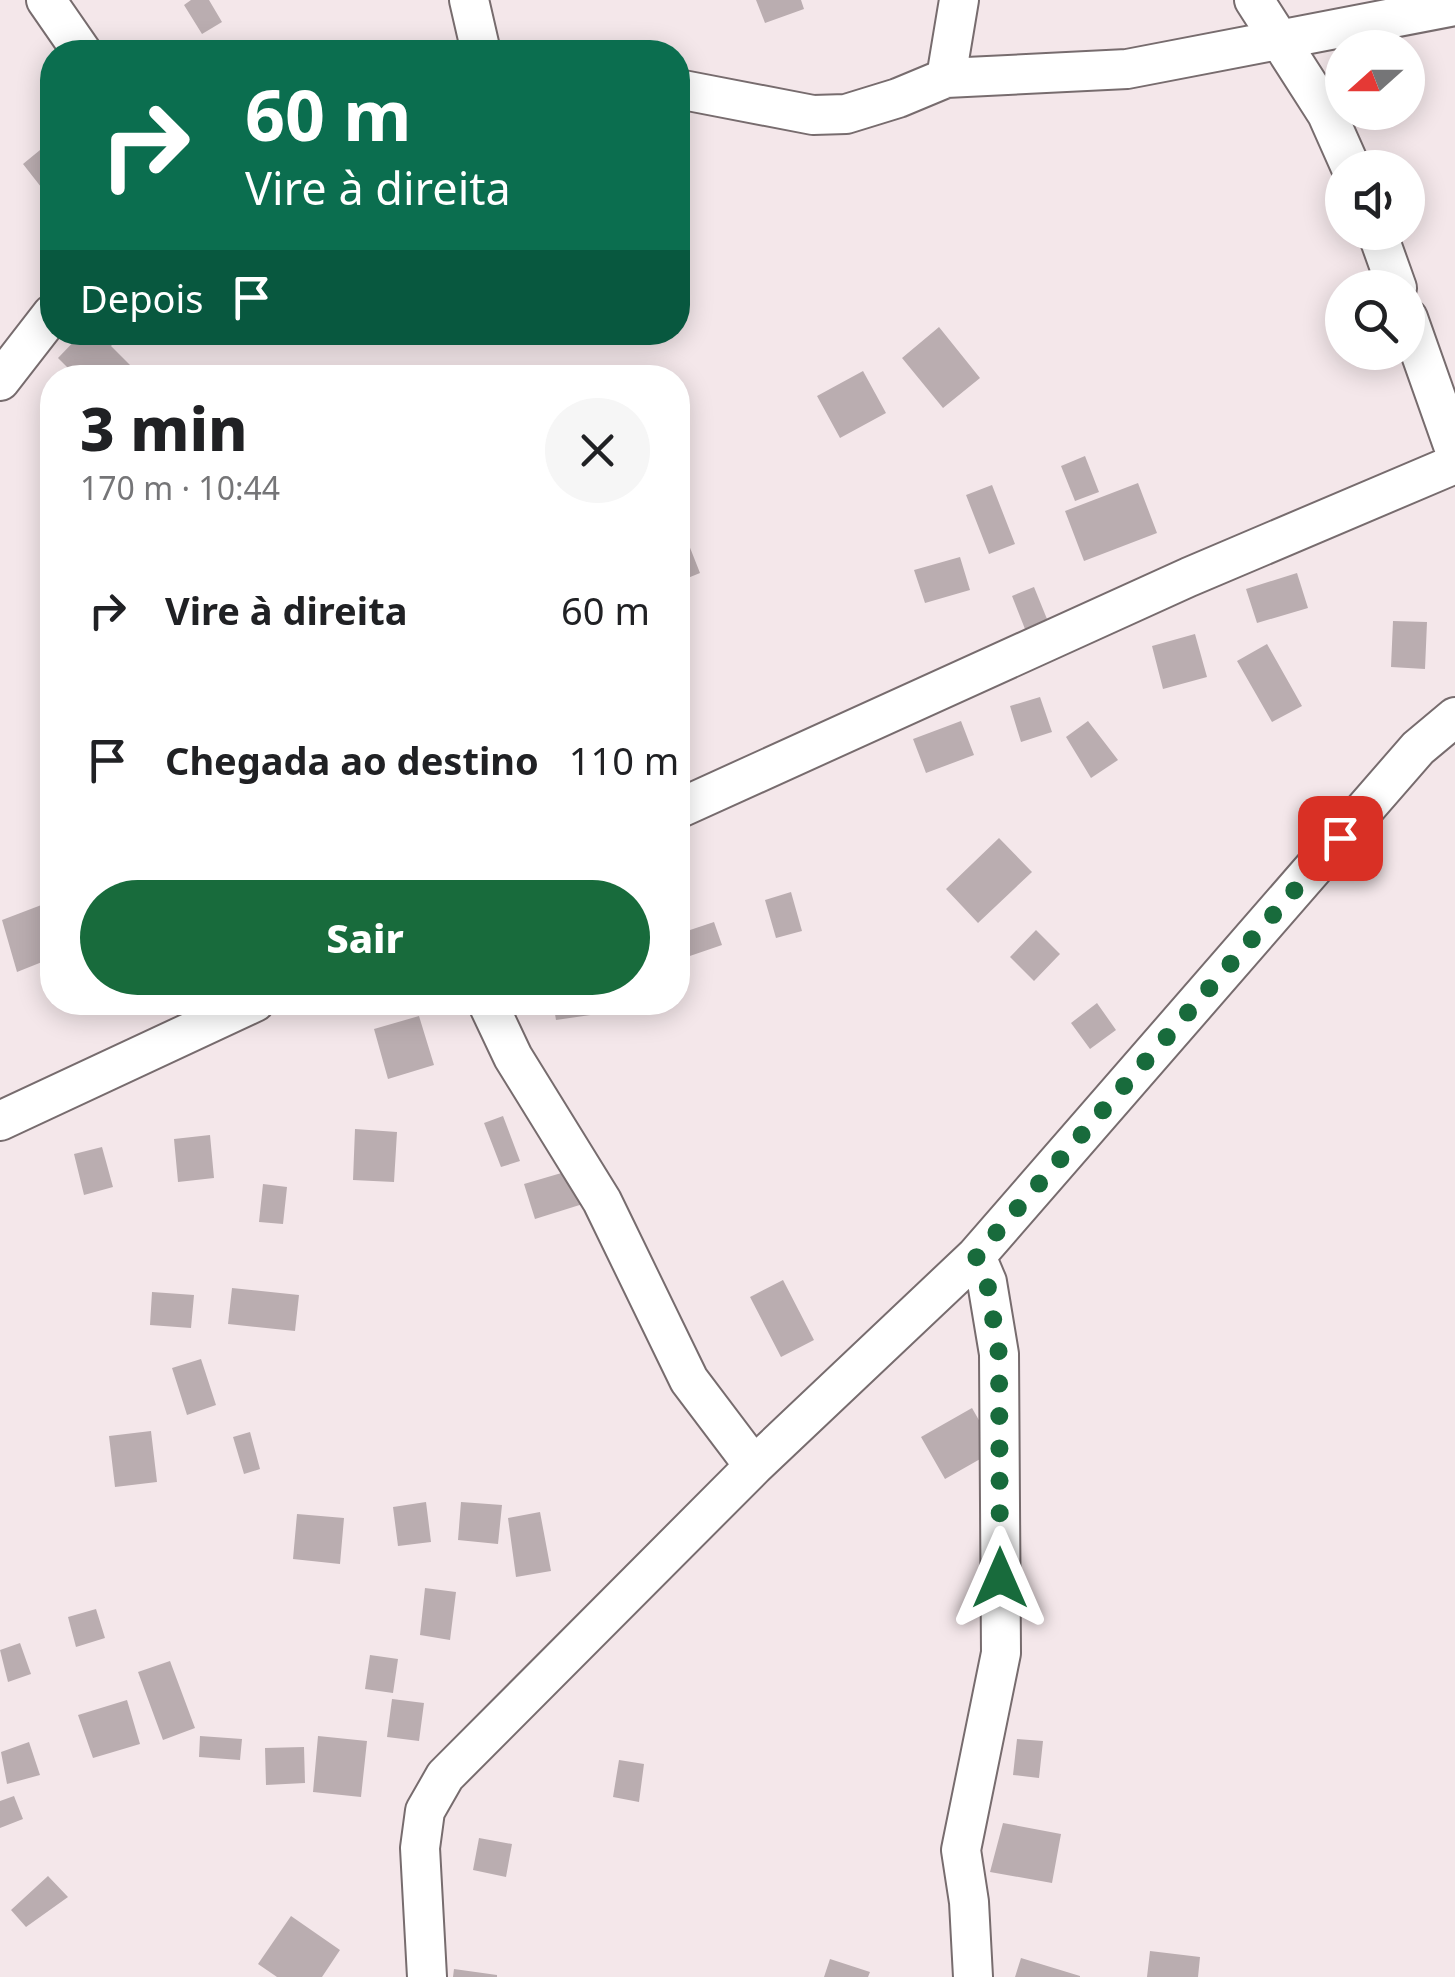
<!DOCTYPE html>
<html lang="pt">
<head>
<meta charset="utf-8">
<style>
  body { margin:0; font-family:"Noto Sans",sans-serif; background:#f6f6f6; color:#202124; height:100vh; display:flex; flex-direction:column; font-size:38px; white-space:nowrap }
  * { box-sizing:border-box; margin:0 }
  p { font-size:32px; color:#757577 }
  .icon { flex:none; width:55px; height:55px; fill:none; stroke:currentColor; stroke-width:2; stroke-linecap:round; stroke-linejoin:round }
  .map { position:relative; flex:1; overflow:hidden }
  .sheet { position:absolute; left:40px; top:365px; width:650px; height:650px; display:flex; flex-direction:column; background:#fff; border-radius:40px; box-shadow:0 5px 25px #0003 }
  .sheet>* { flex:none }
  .guide { position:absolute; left:40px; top:40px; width:650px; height:305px; border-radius:40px; box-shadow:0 5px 25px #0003; background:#0b6e4f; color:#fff; overflow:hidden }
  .needle { width:65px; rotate:249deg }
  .tools { position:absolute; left:1325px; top:30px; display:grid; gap:20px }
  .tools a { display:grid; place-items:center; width:100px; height:100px; border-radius:50%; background:#fff; box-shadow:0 5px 25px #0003; font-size:50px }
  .pin { position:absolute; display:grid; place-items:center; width:85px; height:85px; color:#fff; margin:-42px; border-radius:20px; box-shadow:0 5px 15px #0006 }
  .me { position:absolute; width:110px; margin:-55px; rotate:0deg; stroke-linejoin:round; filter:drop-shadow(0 0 8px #0008) }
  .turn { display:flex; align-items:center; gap:35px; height:210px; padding:0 40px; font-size:45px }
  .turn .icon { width:130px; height:130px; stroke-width:2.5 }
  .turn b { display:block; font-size:70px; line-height:85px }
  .then { display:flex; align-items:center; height:95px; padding:0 40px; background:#0003; gap:20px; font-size:38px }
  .round { display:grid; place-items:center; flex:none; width:105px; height:105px; border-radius:52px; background:#f6f6f6 }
  .overview { display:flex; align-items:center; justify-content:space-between; height:170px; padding:0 40px }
  h1 { font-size:60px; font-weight:800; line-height:75px }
  .cta { display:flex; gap:20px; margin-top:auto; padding:20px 40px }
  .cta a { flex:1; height:115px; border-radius:60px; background:#186b3c; color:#fff; font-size:40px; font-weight:800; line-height:115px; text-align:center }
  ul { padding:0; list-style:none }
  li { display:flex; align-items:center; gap:30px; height:150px; padding:0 40px }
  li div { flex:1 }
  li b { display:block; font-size:38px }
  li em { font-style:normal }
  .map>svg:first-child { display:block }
  .building { fill:#baadb0 }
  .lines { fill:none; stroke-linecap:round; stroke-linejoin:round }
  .minor-casing { stroke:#776c6e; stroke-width:42 }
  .minor { stroke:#fff; stroke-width:38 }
  .route { stroke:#186b3c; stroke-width:18; stroke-dasharray:0 32.4 }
</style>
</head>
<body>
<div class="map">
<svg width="1455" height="1977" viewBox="0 0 1455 1977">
  <rect width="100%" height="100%" fill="#f4e7ea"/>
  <!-- building -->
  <path class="building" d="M191,0H209L222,22L202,34L184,5Z
    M756,0H801L804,9L765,23Z
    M51,141L52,144V201L23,164Z
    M939,327L980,378L943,408L902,358Z
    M83,332H124L111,346L131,366L120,378H78L58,358Z
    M863,371L886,413L840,438L817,396Z
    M1085,456L1099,492L1075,501L1061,466Z
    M1138,483L1157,533L1084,561L1065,511Z
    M992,485L1015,544L989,554L966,495Z
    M685,535L700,573L678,582V538Z
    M960,557L970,590L925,603L914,570Z
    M1297,573L1308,608L1257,623L1246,589Z
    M1034,587L1047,619L1025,629L1012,596Z
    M1393,621L1427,622L1425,669L1391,667Z
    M1195,634L1207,677L1163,689L1152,646Z
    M1267,644L1302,706L1272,722L1237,661Z
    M1040,697L1052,732L1021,742L1010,706Z
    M961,721L974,755L926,773L913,739Z
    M1088,721L1118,760L1091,778L1066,737Z
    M999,838L1032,872L978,923L946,889Z
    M791,892L802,931L776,938L765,900Z
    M44,904L52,925V958L17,972L2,920Z
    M714,922L722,945L684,958L678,934Z
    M1036,930L1060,954L1034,981L1010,957Z
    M553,1002H624L625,1010L556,1020Z
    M1097,1003L1116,1030L1090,1049L1071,1023Z
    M419,1016L434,1065L388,1079L374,1029Z
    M503,1116L520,1161L501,1167L484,1123Z
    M355,1129L397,1132L394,1182L353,1180Z
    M210,1135L214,1178L178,1182L174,1139Z
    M102,1147L113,1187L84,1195L74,1154Z
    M575,1169L586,1203L535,1219L524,1184Z
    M263,1184L287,1187L283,1224L259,1222Z
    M783,1280L814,1340L781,1357L750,1297Z
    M232,1288L299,1295L295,1331L228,1324Z
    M152,1292L194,1295L191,1328L150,1325Z
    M201,1359L216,1405L187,1415L172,1368Z
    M972,1408L996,1450L945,1479L921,1437Z
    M151,1431L157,1482L115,1487L109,1436Z
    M250,1432L260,1469L244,1474L233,1437Z
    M426,1502L431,1542L398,1546L393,1507Z
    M461,1502L502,1505L498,1544L458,1540Z
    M540,1512L551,1571L516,1577L508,1518Z
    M297,1514L344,1518L340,1564L293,1559Z
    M425,1588L456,1592L450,1640L420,1635Z
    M96,1609L105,1638L76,1647L68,1617Z
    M20,1643L31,1674L8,1682L0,1650Z
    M370,1655L398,1659L393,1693L365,1689Z
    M170,1661L195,1728L163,1740L138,1672Z
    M392,1699L424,1703L419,1741L387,1737Z
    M127,1700L140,1744L93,1758L78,1715Z
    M200,1736L242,1739L240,1760L199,1757Z
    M318,1736L367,1741L361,1797L313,1792Z
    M1017,1739L1043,1741L1039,1778L1013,1775Z
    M29,1742L40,1775L7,1784L1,1752Z
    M304,1747L305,1783L266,1785L265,1748Z
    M619,1760L644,1764L639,1802L613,1797Z
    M14,1796L23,1819L0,1828V1801Z
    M1003,1823L1061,1834L1052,1883L990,1872Z
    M479,1838L512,1844L506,1877L473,1870Z
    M48,1876L68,1897L26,1927L11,1910Z
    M291,1916L340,1950L322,1977H277L258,1964Z
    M1150,1951L1200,1957L1198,1977H1147Z
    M1021,1958L1080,1976V1977H1015Z
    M830,1959L870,1972L868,1977H824Z
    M454,1969L497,1975V1977H453Z"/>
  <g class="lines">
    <defs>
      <path id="minor" d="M46,0L82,52
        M469,0L481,52
        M1254,0L1327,114L1351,168
        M946,78L959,0
        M678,89L813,115L846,114L898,98L946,78L1127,69L1455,6
        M1377,232L1397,288
        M1408,318L1455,451
        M0,381L52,314
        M678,809L1189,577L1455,464
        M487,1002L513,1057L602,1201L689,1380L754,1466
        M0,1121L255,1002
        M427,1977L420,1848L425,1811L445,1776L754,1466L976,1256L1418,748L1455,717
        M973,1977L969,1902L961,1850L1001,1653L999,1354L987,1282L976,1256"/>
    </defs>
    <!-- minor casing -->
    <use href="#minor" class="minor-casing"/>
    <!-- minor -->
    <use href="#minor" class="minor"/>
  </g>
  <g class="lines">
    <!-- route -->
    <path class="route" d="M1000,1578L999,1354L987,1282L976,1256L1340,838"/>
  </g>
</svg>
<div class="tools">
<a><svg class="needle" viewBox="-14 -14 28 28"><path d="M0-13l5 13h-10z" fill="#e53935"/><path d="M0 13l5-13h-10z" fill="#757577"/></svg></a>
<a><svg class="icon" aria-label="sound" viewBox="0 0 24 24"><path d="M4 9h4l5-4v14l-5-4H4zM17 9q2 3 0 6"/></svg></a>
<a><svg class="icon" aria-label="search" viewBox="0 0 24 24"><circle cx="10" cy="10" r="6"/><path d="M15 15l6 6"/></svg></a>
</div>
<div class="pin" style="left:1340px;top:838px;background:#d93025"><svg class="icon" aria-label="arrive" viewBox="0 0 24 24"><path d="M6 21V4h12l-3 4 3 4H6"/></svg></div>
<svg class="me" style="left:1000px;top:1578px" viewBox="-20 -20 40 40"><path d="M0-17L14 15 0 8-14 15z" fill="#186b3c" stroke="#fff" stroke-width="4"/></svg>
<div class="guide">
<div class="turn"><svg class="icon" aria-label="right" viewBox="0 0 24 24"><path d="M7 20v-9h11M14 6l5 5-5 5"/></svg><div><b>60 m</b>Vire à direita</div></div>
<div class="then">Depois<svg class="icon" aria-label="arrive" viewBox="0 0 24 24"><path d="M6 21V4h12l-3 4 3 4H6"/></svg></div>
</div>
<section class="sheet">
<div class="overview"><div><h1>3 min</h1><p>170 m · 10:44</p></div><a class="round"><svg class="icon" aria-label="close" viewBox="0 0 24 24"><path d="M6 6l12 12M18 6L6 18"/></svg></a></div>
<ul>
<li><svg class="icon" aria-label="right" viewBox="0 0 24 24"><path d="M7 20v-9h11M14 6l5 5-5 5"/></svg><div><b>Vire à direita</b></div><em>60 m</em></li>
<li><svg class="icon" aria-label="arrive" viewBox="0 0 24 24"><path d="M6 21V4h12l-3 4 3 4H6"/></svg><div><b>Chegada ao destino</b></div><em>110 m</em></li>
</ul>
<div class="cta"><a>Sair</a></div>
</section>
</div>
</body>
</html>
